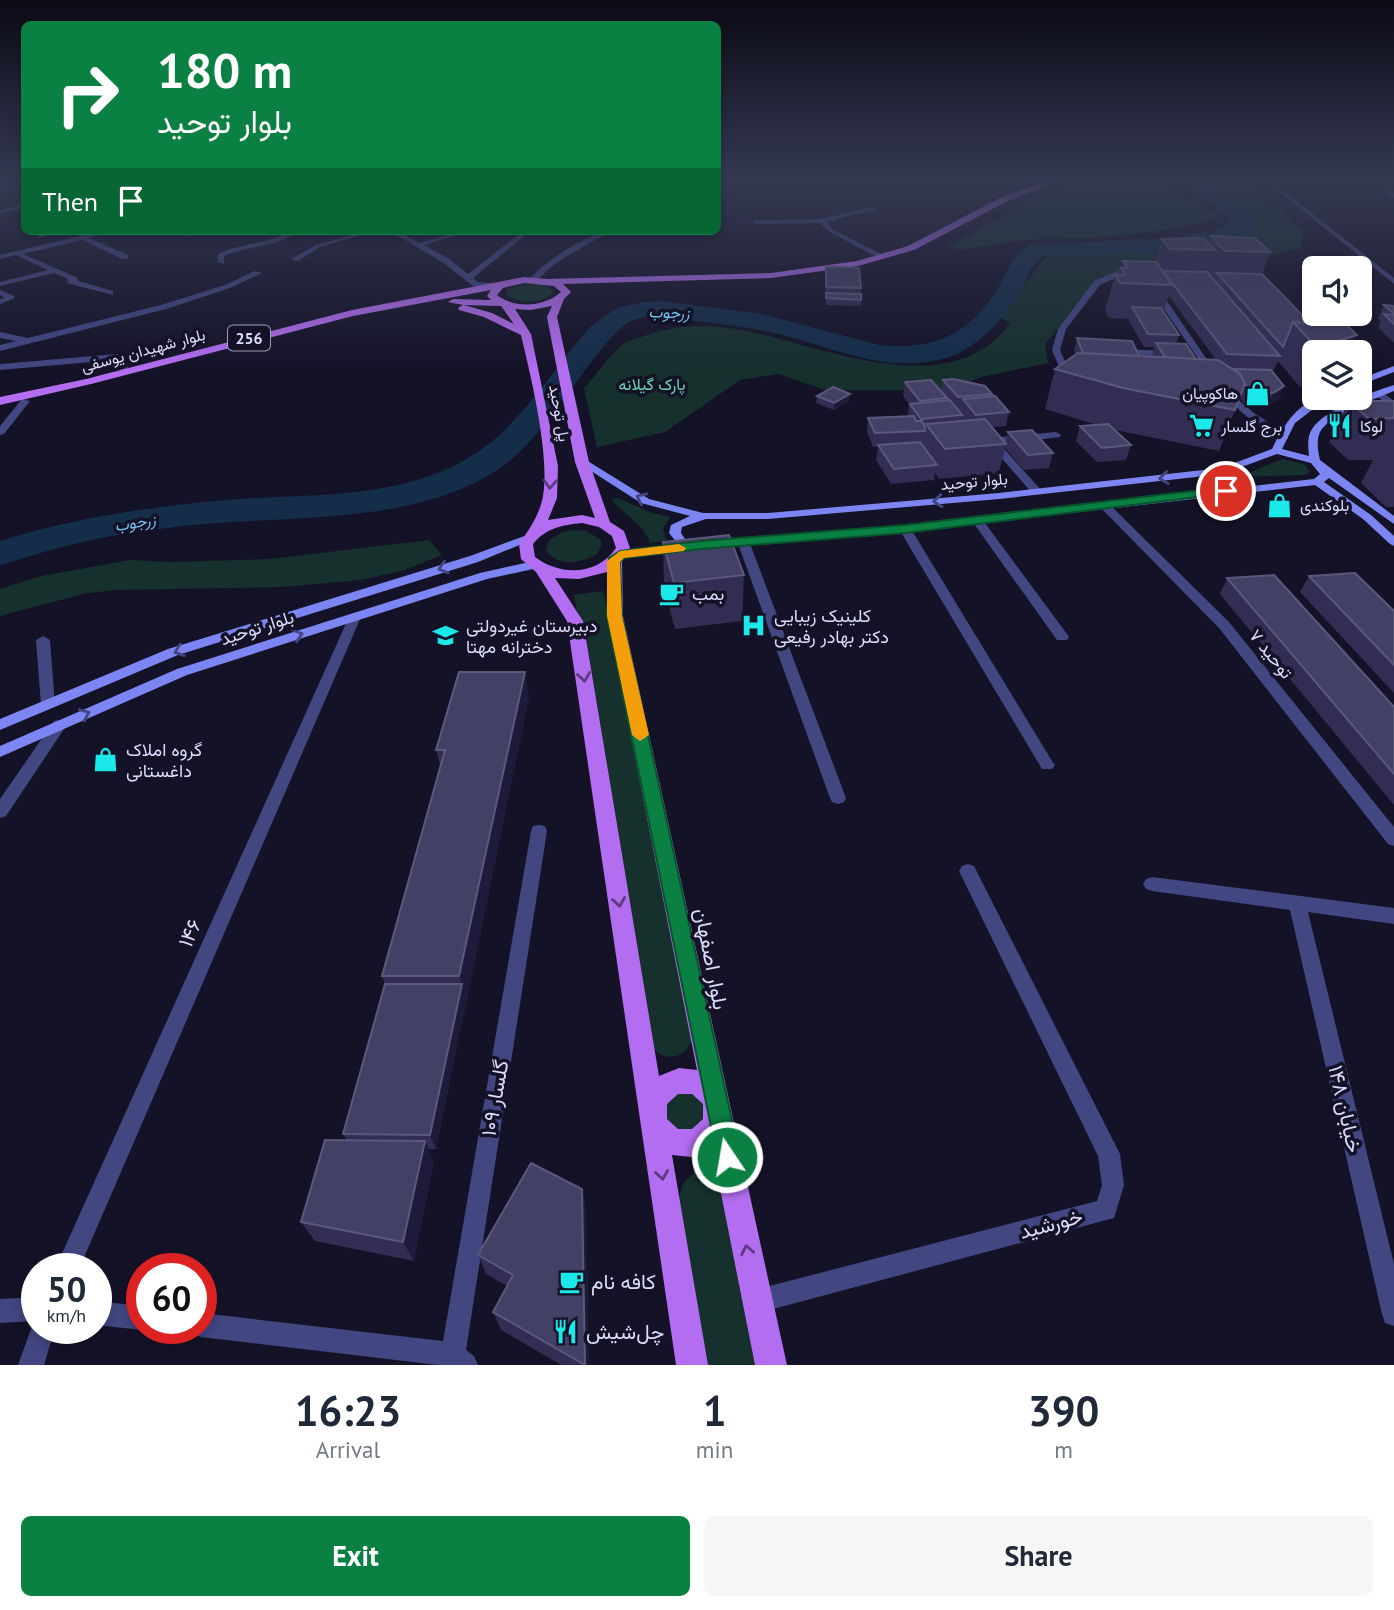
<!DOCTYPE html>
<html lang="en">
<head>
<meta charset="utf-8">
<style>
  body { margin:0; font-family:"PT Sans",Vazirmatn,sans-serif; background:#f6f6f7; color:#1f2937; height:100vh; display:flex; flex-direction:column; font-size:26px; white-space:nowrap }
  * { box-sizing:border-box; margin:0 }
  p { font-size:23px; color:#747a83 }
  .icon { flex:none; width:38px; height:38px; fill:none; stroke:currentColor; stroke-width:2; stroke-linecap:round; stroke-linejoin:round }
  .map { position:relative; height:1365px; overflow:hidden }
  .sheet { display:flex; flex-direction:column; background:#fff; flex:1 }
  .sheet>* { flex:none }
  .banner { position:absolute; left:21px; top:21px; width:700px; height:214px; border-radius:10px; box-shadow:0 4px 10px #0003; background:#0b8043; color:#fff; overflow:hidden }
  .tools { position:absolute; left:1302px; top:256px; display:grid; gap:14px }
  .tools a { display:grid; place-items:center; width:70px; height:70px; border-radius:10px; background:#fff; box-shadow:0 4px 10px #0003; font-size:35px }
  .speed { position:absolute; left:21px; top:1253px; display:flex; gap:14px; font-size:35px; font-weight:700; text-align:center }
  .speed>* { display:grid; place-content:center; width:91px; height:91px; border-radius:50%; background:#fff; box-shadow:0 4px 10px #0003; line-height:1 }
  .speed small { font-size:18px; font-weight:400 }
  .speed .limit { border:10px solid #d22; background:#fff; color:#111 }
  .pin { position:absolute; display:grid; place-items:center; width:60px; height:60px; color:#fff; margin:-30px; border:4px solid #fff; border-radius:50%; box-shadow:0 2px 7px #0007 }
  .me { position:absolute; width:77px; margin:-38px; rotate:348deg; stroke-linejoin:round; filter:drop-shadow(0 0 5px #0008) }
  .turn { display:flex; align-items:center; gap:24px; height:147px; padding:0 21px; font-size:32px }
  .turn .icon { width:91px; height:91px; stroke-width:2.5 }
  .turn b { display:block; font-size:49px; line-height:60px }
  .then { display:flex; align-items:center; height:66px; padding:0 21px; background:#0003; gap:14px; font-size:26px }
  .eta { display:flex; justify-content:space-evenly; align-items:center; height:119px; text-align:center }
  .eta b { font-size:42px; font-weight:800; line-height:49px }
  .button { display:flex; gap:14px; margin-top:auto; padding:14px 21px }
  .button a { flex:1; height:80px; border-radius:10px; background:#0b8043; color:#fff; font-size:28px; font-weight:800; line-height:80px; text-align:center }
  .button a+a { background:#f6f6f7; color:#1f2937 }
  .map>svg:first-child { display:block }
  .green { fill:#16302d }
  .lines { fill:none; stroke-linecap:round; stroke-linejoin:round }
  .river { fill:#142d49; fill-rule:evenodd }
  .minor { fill:#424681; fill-rule:evenodd }
  .secondary { fill:#7c85f2; fill-rule:evenodd }
  .primary { fill:#b36df1; fill-rule:evenodd }
  .wall { fill:#312d53; fill-rule:evenodd }
  .shaded-wall { fill:#1e1a3a }
  .building { fill:#434065; stroke:#5b587c; stroke-width:2 }
  .oneway { stroke:#434682 }
  .oneway2 { stroke:#5c3b82 }
  .route { fill:#0b8043; stroke:#07532c; stroke-width:2 }
  .slow { fill:#f59e0b }
  .labels { text-anchor:middle; stroke-width:7; stroke-linejoin:round; paint-order:stroke }
  .far-water-label { font-size:16px; font-style:italic; fill:#74c4f1; stroke:#141227 }
  .shield { fill:#141227; stroke:#a09fbb; stroke-width:2 }
  .shield-label { font-size:16px; font-weight:bold; fill:#dcdbfb }
  .far-street-label { font-size:16px; fill:#dcdbfb; stroke:#141227 }
  .far-park-label { font-size:16px; fill:#6ed5b1; stroke:#141227 }
  .far-poi-label { font-size:16px; fill:#dcdbfb; stroke:#141227; text-anchor:start }
  .poi-label { font-size:18px; fill:#dcdbfb; stroke:#141227; text-anchor:start }
  .street-label { font-size:18px; fill:#dcdbfb; stroke:#141227 }
  .near-street-label { font-size:21px; fill:#dcdbfb; stroke:#141227 }
  .near-poi-label { font-size:21px; fill:#dcdbfb; stroke:#141227; text-anchor:start }
</style>
</head>
<body>
<div class="map">
<svg width="1394" height="1365" viewBox="0 0 1394 1365">
  <rect width="100%" height="100%" fill="#141227"/>
  <!-- green -->
  <path class="green" d="M1087,179H1154L1221,217L1175,229L1106,237L1026,240L959,250L948,247L1042,194Z
    M1201,179H1394V187L1252,183L1302,230L1301,248L1268,256L1127,268C1082,281 1075,312 1045,344L1048,363L981,377L949,391L825,390L779,374L740,380L665,432L597,447L584,389C596,375 608,357 622,345C628,340 639,338 647,335C675,325 706,324 736,329C816,342 949,408 1010,323L1000,317L1045,258L1056,251C1090,250 1239,256 1250,220Z
    M524,284L544,285L554,291C545,304 518,305 506,294L508,289Z
    M1282,459L1304,464L1310,472L1305,475L1239,477Z
    M617,498L652,513L670,517L663,529L667,541L650,543C643,523 624,515 611,499Z
    M575,530L586,531L600,539L602,544L597,554C581,564 557,567 546,550L550,539L565,531Z
    M429,540L442,555L402,571L360,580L283,587L113,590L83,594L0,616V589L41,576L131,560L170,562L270,559Z
    M603,591L693,1032C692,1060 660,1066 648,1041L574,595Z
    M689,1089L708,1107L698,1132H672L662,1107L666,1099Z
    M698,1171L710,1172L720,1179L761,1365H707L679,1200C681,1185 685,1179 698,1171Z"/>
  <g class="lines">
    <!-- river -->
    <path class="river" d="M1179,179H1200L1250,214L1257,224C1233,258 1085,254 1043,256C1031,264 1029,275 1023,287C1006,316 979,348 946,358C887,376 831,346 774,333C746,326 718,324 689,320C673,318 652,313 636,319C626,322 618,330 611,338C578,375 543,436 506,464C418,528 286,514 182,526C143,531 104,536 66,546C44,551 22,559 0,565V541C70,519 142,508 214,501C305,492 404,504 482,449C521,422 558,363 591,326L617,308L643,302L661,301L762,314L879,345C935,351 973,333 1001,283C1009,268 1014,254 1030,245L1171,238L1214,230L1234,221Z"/>
    <!-- minor -->
    <path class="minor" d="M732,179H740L718,187V183Z
      M1274,183L1394,278V284L1272,186Z
      M6,185L8,188L0,191V187Z
      M1384,189L1394,193V198L1384,191Z
      M24,204V208L0,214V210Z
      M874,206L876,209L826,222L834,230L883,255L880,259L830,232L819,223L756,224L753,222L756,220L821,219Z
      M51,231H61L40,238L37,236Z
      M101,231H112L89,238L128,255V259H122L82,240L23,254L78,278V281L113,291V295L67,283L68,279L54,273L0,286V282L48,270L16,255L0,259V255Z
      M173,231H184L190,234L187,236Z
      M291,231H299C278,248 248,245 224,256V264L217,262L218,254C241,243 268,244 291,231Z
      M365,231H375L320,247L298,261L291,259L316,245Z
      M390,231H398L419,243L460,231H470L424,245L448,258L468,274L518,235V231H524V236L473,278L478,282L503,284V288H500L473,286L442,262Z
      M602,231H610C584,249 558,256 536,282H530L529,280C549,257 575,244 602,231Z
      M1138,268H1141V272L1125,274L1100,285L1066,329L1060,350L1073,379L1065,381L1052,350L1058,329L1094,281L1120,270Z
      M255,271L262,273L230,288L166,309L0,351V345L16,341L0,338V332L28,338L161,305L225,285Z
      M1152,288H1158L1217,374L1216,376H1210L1151,290Z
      M0,290L14,296L15,298L0,304V299L5,298L0,295Z
      M1121,349L1171,351L1175,354L1171,357L1118,354L1117,352Z
      M117,354L120,355L130,371L129,373H123L114,360L0,370V364Z
      M1360,371L1369,378V382H1363L1360,379Z
      M1224,388L1254,413L1288,435V439C1269,440 1235,406 1221,393V389Z
      M1376,392H1382L1394,401V408L1376,396Z
      M22,399L30,401L4,434L0,435V426Z
      M1056,432L1061,435L1060,437L1000,444L1041,490V494H1033L990,445L980,442L992,438Z
      M1104,502L1108,503L1229,622L1394,827V846L1388,844L1219,628L1100,507V503Z
      M978,518L982,519L1067,634L1069,637L1067,640H1057L972,521Z
      M905,526L911,529L1052,761L1055,765L1052,769H1042L899,529Z
      M743,537L749,541L846,798L844,802L838,804L832,802L830,798L737,541Z
      M355,613L361,617L79,1269H55L349,617Z
      M43,636L50,640L55,705L48,710L41,705L36,640Z
      M59,720L66,725L64,729L6,816L0,818V799L54,721Z
      M539,825L545,826L547,831L466,1350L474,1356L478,1365H438L201,1337L192,1334L190,1328H201V1313L443,1341L531,831L533,826Z
      M968,864L974,866L1120,1154L1124,1185L1114,1218L758,1313L750,1309L746,1301L750,1293L758,1289L1097,1201L1102,1185L1098,1156L959,871L962,866Z
      M1152,877L1394,908V924L1308,912L1394,1264V1326L1385,1323L1382,1314L1290,910L1152,891L1146,889L1143,884L1146,879Z
      M37,1297V1328H55L44,1365H18L34,1321L0,1323V1299Z
      M96,1301L142,1306V1328H147L142,1330L96,1325Z"/>
    <!-- secondary -->
    <path class="secondary" d="M1394,366V372L1360,385V379Z
      M1394,385V391C1375,399 1330,414 1320,432C1316,441 1318,451 1320,460L1394,516V524L1329,478L1324,482L1371,515L1394,536V546L1390,544L1363,519L1315,485L905,532L715,548L709,544L715,540L905,526L1314,479L1320,474L1311,463L1277,454L1223,474L999,499L768,519H706L682,527L681,533L685,539L699,543V547L686,546L685,550L681,551L620,559L614,555L616,552L678,544L669,533L671,525L690,516L641,503L577,462L578,460H586L649,499L703,513H768L999,493L1221,468L1272,449C1283,426 1300,397 1329,397L1295,423L1282,449L1309,456C1308,446 1307,437 1312,429C1325,409 1372,392 1394,385Z
      M530,534L534,535V539L478,562L178,655L0,730V719L168,649L470,556Z
      M534,561L538,562L540,565L538,568L487,579L187,675L0,757V746L177,669L480,573Z"/>
    <!-- primary -->
    <path class="primary" d="M1052,179H1063L1006,202L914,250L858,266L771,278L563,284L571,292L564,299L557,317L589,462L610,522L624,531L630,548L622,562L623,616L787,1365H755L712,1148L691,1157L672,1155L708,1365H676L567,621L536,572L521,559L519,544C529,530 540,514 543,496C550,455 531,377 521,335L484,317L459,310L458,308L463,305L448,302L453,299L491,300L487,296L491,290L353,316L91,384L0,405V397L86,379L352,310L524,277L547,279L771,273L857,261L908,246L1000,198ZM524,283L554,286L561,292C544,307 515,309 497,295L503,288ZM464,305L501,306L514,324L492,313ZM552,306L547,317L575,462L595,518L582,515L548,520L557,498L558,466L531,334L515,309L530,310ZM582,523L599,527L612,536L616,548C597,576 560,576 535,557L533,544C546,528 562,525 582,523ZM607,572V616L697,1070L679,1068L659,1076L583,621L555,578L579,579ZM678,1094H692L703,1104V1119L692,1129H678L667,1119V1104Z"/>
  </g>
  <!-- wall -->
  <path class="wall" d="M1211,236L1270,252L1262,274L1310,323L1349,352H1314V382L1300,387L1278,361L1274,370L1231,368L1284,386L1278,400L1267,407L1246,406L1240,398L1219,451L1115,430L1131,445L1126,460L1097,462L1076,441L1080,426L1097,425L1045,409L1055,369L1075,355L1074,351L1077,338L1139,356L1152,357L1154,347H1144L1128,319L1109,318L1105,310L1115,275H1118L1123,261L1155,262L1162,239L1209,244ZM1169,296L1216,360L1196,359L1176,344L1179,335L1163,311Z
    M826,267L861,288V306L826,305L825,279Z
    M1384,305L1394,306V343L1378,327L1381,321L1378,318Z
    M943,380L992,394L991,397L1009,412L1006,426L992,427L1005,443L1008,432L1053,453L1049,468L1024,470L1005,448L999,473L939,479L935,473L934,480L891,484L876,460L878,447H873L867,432L868,418L908,416L909,404L903,396L905,382L941,392Z
    M850,394L849,401L834,410L816,403L817,396Z
    M1349,401H1394V507H1386L1361,483L1373,460H1348L1329,442Z
    M663,542L744,575L742,621L675,629L664,587Z
    M1309,576L1394,611V693L1300,592Z
    M1227,578L1394,707V805L1220,594Z
    M529,697L436,1149H428L434,1162L414,1261L315,1241L301,1222L347,1140L343,1134L385,984L382,976L441,767L436,750Z
    M582,1189L586,1210L589,1365H561L501,1330L493,1312L507,1286L486,1274L478,1255Z"/>
  <!-- shaded-wall -->
  <path class="shaded-wall" d="M1357,335L1349,352H1316L1317,348Z
    M1314,355V382L1300,387Z
    M1284,386L1278,400L1267,407L1273,393Z
    M850,394L849,401L834,410V403Z
    M525,672L529,697L467,1000L459,976Z
    M462,984L467,1000L436,1149L430,1135Z
    M425,1141L434,1162L414,1261L403,1242Z
    M582,1189L586,1210L589,1365H585Z"/>
  <!-- building -->
  <path class="building" d="M1211,236L1255,238L1270,252L1225,251Z
    M1203,238L1215,250L1170,249L1162,239Z
    M1123,261L1156,262L1172,285L1120,283L1115,275H1125L1121,268H1128Z
    M826,267L859,268L861,288L826,287Z
    M1163,271L1207,272L1280,356L1227,354Z
    M1217,273L1262,274L1310,323L1293,322L1283,347Z
    M826,293L861,294V300L826,298Z
    M1384,305L1394,306V314Z
    M1132,307L1161,308L1179,335L1148,334Z
    M1384,314L1394,315V324Z
    M1293,322L1346,324L1357,335L1317,348Z
    M1077,338L1132,341L1139,356L1083,353Z
    M1156,343L1186,344L1196,359L1165,357Z
    M1078,353L1218,360L1240,374L1245,383L1235,410L1123,388L1055,369Z
    M1234,369L1271,370L1284,386L1273,393L1252,392L1245,384L1240,374Z
    M953,379L985,386L992,394L958,397L943,380Z
    M931,380L947,398L920,401L905,382Z
    M833,387L850,394L834,403L817,396Z
    M995,396L1009,412L976,415L963,399Z
    M950,400L962,415L921,419L910,404Z
    M1349,401H1394V418L1369,419Z
    M914,416L916,421H922L925,428V431L875,433L868,418Z
    M985,419L1006,444L945,449L926,424Z
    M1108,424L1131,445L1102,448L1080,426Z
    M1032,430L1053,453L1028,455L1008,432Z
    M920,442L937,465L894,469L878,445Z
    M729,535L744,575L674,583L663,542Z
    M1355,573L1394,611V665L1309,576Z
    M1274,575L1394,707V774L1227,578Z
    M459,672H525L459,976H382L445,750H436Z
    M385,984H462L430,1135L343,1134Z
    M325,1140L425,1141L403,1242L301,1222Z
    M531,1163L582,1189L585,1365L493,1312L513,1275L478,1255Z"/>
  <!-- one-way arrows -->
  <defs><path id="oneway-chevron" d="M-2-3.5L2.5 0L-2 3.5" fill="none" stroke-width="1.6" stroke-linecap="round" stroke-linejoin="round" transform="scale(1.75)"/></defs>
  <g class="oneway">
    <use href="#oneway-chevron" transform="translate(1164 478) rotate(173)"/>
    <use href="#oneway-chevron" transform="translate(641 498) rotate(-155)"/>
    <use href="#oneway-chevron" transform="translate(938 501) rotate(175)"/>
    <use href="#oneway-chevron" transform="translate(443 568) rotate(163)"/>
    <use href="#oneway-chevron" transform="translate(298 635) rotate(-18)"/>
    <use href="#oneway-chevron" transform="translate(179 651) rotate(161)"/>
    <use href="#oneway-chevron" transform="translate(85 714) rotate(-23)"/>
  </g>
  <g class="oneway2">
    <use href="#oneway-chevron" transform="translate(550 484) rotate(93)"/>
    <use href="#oneway-chevron" transform="translate(584 677) rotate(81)"/>
    <use href="#oneway-chevron" transform="translate(619 902) rotate(81)"/>
    <use href="#oneway-chevron" transform="translate(662 1175) rotate(81)"/>
    <use href="#oneway-chevron" transform="translate(747 1250) rotate(-102)"/>
  </g>
  <!-- sky -->
  <linearGradient id="sky" x2="0" y2="1"><stop stop-color="#0b0a15"/><stop offset="0.48" stop-color="#343952"/><stop offset="1" stop-color="#343952" stop-opacity="0"/></linearGradient>
  <rect width="1394" height="370" fill="url(#sky)"/>
  <!-- route -->
  <path class="route" d="M1226,487L1232,491L1230,493L905,533L701,549L624,558L620,562L622,616L740,1157L736,1166L727,1170L719,1166L607,616L609,558L620,551L701,541L905,525Z"/>
  <!-- slow -->
  <path class="slow" d="M679,544L686,548L684,551L624,558L620,562L622,616L649,735L640,741L632,735L607,616V561L620,551Z"/>
  <!-- icons -->
  <defs>
    <symbol id="shop-bare" viewBox="-9 -9 18 18"><path d="M-5-2.5h2.3a2.7 3.5 0 0 1 5.4 0H5L5.5 6h-11ZM-1.5-2.5h3a1.5 2.3 0 0 0-3 0Z" fill="#1be8e8" stroke="#141227" stroke-width="2.5" paint-order="stroke"/></symbol>
    <symbol id="supermarket-bare" viewBox="-9 -9 18 18"><path d="M-6-5.5h2.5l.6 2H6L4.5 2H-2.5L-4.4-4H-6ZM-1.5 3.2a1.3 1.3 0 1 0 .1 0ZM3 3.2a1.3 1.3 0 1 0 .1 0Z" fill="#1be8e8" stroke="#141227" stroke-width="2.5" paint-order="stroke"/></symbol>
    <symbol id="restaurant-bare" viewBox="-9 -9 18 18"><path d="M-5-6h1v4h1v-4h1v4h1v-4h1v5L-1.5 .5V6h-2V.5L-5-1ZM5-6V6H3V1.5H1.5Q1.5-4 5-6Z" fill="#1be8e8" stroke="#141227" stroke-width="2.5" paint-order="stroke"/></symbol>
    <symbol id="cafe-bare" viewBox="-9 -9 18 18"><path d="M-5.5-4.5H6V0H3Q3 3.5 0 3.5H-2.5Q-5.5 3.5-5.5 0ZM3-3.2v2h1.7v-2ZM-6 4.5H4V6H-6Z" fill="#1be8e8" stroke="#141227" stroke-width="2.5" paint-order="stroke"/></symbol>
    <symbol id="hospital-bare" viewBox="-9 -9 18 18"><path d="M-5-5h3v3.5h4V-5h3V5h-3V1.5h-4V5h-3Z" fill="#1be8e8" stroke="#141227" stroke-width="2.5" paint-order="stroke"/></symbol>
    <symbol id="school-bare" viewBox="-9 -9 18 18"><path d="M0-5L7-2L0 1L-7-2ZM-4 1L0 2.5L4 1V4Q0 6-4 4Z" fill="#1be8e8" stroke="#141227" stroke-width="2.5" paint-order="stroke"/></symbol>
  </defs>
  <g fill-rule="evenodd">
    <use href="#shop-bare" x="1240" y="376" width="35" height="35"/>
    <use href="#supermarket-bare" x="1184" y="408" width="35" height="35"/>
    <use href="#restaurant-bare" x="1322" y="408" width="35" height="35"/>
    <use href="#shop-bare" x="1262" y="488" width="35" height="35"/>
    <use href="#cafe-bare" x="654" y="576" width="35" height="35"/>
    <use href="#hospital-bare" x="736" y="608" width="35" height="35"/>
    <use href="#school-bare" x="428" y="618" width="35" height="35"/>
    <use href="#shop-bare" x="88" y="742" width="35" height="35"/>
    <use href="#cafe-bare" x="554" y="1264" width="35" height="35"/>
    <use href="#restaurant-bare" x="548" y="1314" width="35" height="35"/>
  </g>
  <g class="labels">
    <!-- far-water labels -->
    <g class="far-water-label">
      <text transform="translate(669 312) rotate(2)" y="6">زرجوب</text>
      <text transform="translate(135 522) rotate(-9)" y="6">زرجوب</text>
    </g>
    <!-- shield labels -->
    <rect class="shield" x="228" y="325.5" width="42" height="25" rx="5"/>
    <g class="shield-label">
      <text x="249" y="344">256</text>
    </g>
    <!-- far-street labels -->
    <g class="far-street-label">
      <text transform="translate(143 350) rotate(-15)" y="6">بلوار شهیدان یوسفی</text>
      <text transform="translate(560 413) rotate(80)" y="6">پل توحید</text>
      <text transform="translate(974 481) rotate(-5)" y="6">بلوار توحید</text>
    </g>
    <!-- far-park labels -->
    <g class="far-park-label">
      <text x="652" y="390">پارک گیلانه</text>
    </g>
    <!-- far-poi labels -->
    <g class="far-poi-label">
      <text x="1238" y="399" text-anchor="end">هاکوپیان</text>
      <text x="1221" y="432">برج گلسار</text>
      <text x="1360" y="432">لوکا</text>
      <text x="1300" y="511">بلوکندی</text>
    </g>
    <!-- poi labels -->
    <g class="poi-label">
      <text x="692" y="600">بمب</text>
      <text x="774" y="622">کلینیک زیبایی<tspan x="774" dy="21">دکتر بهادر رفیعی</tspan></text>
      <text x="466" y="632">دبیرستان غیردولتی<tspan x="466" dy="21">دخترانه مهتا</tspan></text>
      <text x="126" y="756">گروه املاک<tspan x="126" dy="21">داغستانی</tspan></text>
    </g>
    <!-- street labels -->
    <g class="street-label">
      <text transform="translate(257 628) rotate(-18)" y="6">بلوار توحید</text>
      <text transform="translate(1271 654) rotate(51)" y="6">توحید ۷</text>
    </g>
    <!-- near-street labels -->
    <g class="near-street-label">
      <text transform="translate(190 933) rotate(-66)" y="7">۱۴۶</text>
      <text transform="translate(711 959) rotate(79)" y="7">بلوار اصفهان</text>
      <text transform="translate(495 1098) rotate(-80)" y="7">گلسار ۱۰۹</text>
      <text transform="translate(1345 1109) rotate(77)" y="7">خیابان ۱۴۸</text>
      <text transform="translate(1051 1224) rotate(-15)" y="7">خورشید</text>
    </g>
    <!-- near-poi labels -->
    <g class="near-poi-label">
      <text x="591" y="1289">کافه نام</text>
      <text x="586" y="1339">چل‌شیش</text>
    </g>
  </g>
</svg>
<div class="tools">
<a><svg class="icon" aria-label="sound" viewBox="0 0 24 24"><path d="M4 9h4l5-4v14l-5-4H4zM17 9q2 3 0 6"/></svg></a>
<a><svg class="icon" aria-label="layers" viewBox="0 0 24 24"><path d="M12 4l9 5-9 5-9-5zM3 14l9 5 9-5"/></svg></a>
</div>
<div class="speed"><div>50<small>km/h</small></div><div class="limit">60</div></div>
<div class="pin" style="left:1226px;top:491px;background:#d93025"><svg class="icon" aria-label="arrive" viewBox="0 0 24 24"><path d="M6 21V4h12l-3 4 3 4H6"/></svg></div>
<svg class="me" style="left:727px;top:1157px" viewBox="-20 -20 40 40"><circle r="17" fill="#0b8043" stroke="#fff" stroke-width="3"/><path d="M0-11L8 9 0 5-8 9z" fill="#fff"/></svg>
<div class="banner">
<div class="turn"><svg class="icon" aria-label="right" viewBox="0 0 24 24"><path d="M7 20v-9h11M14 6l5 5-5 5"/></svg><div><b>180 m</b>بلوار توحید</div></div>
<div class="then">Then<svg class="icon" aria-label="arrive" viewBox="0 0 24 24"><path d="M6 21V4h12l-3 4 3 4H6"/></svg></div>
</div>
</div>
<section class="sheet">
<div class="eta">
<div><b>16:23</b><p>Arrival</p></div>
<div><b>1</b><p>min</p></div>
<div><b>390</b><p>m</p></div>
</div>
<div class="button"><a>Exit</a><a>Share</a></div>
</section>
</body>
</html>
